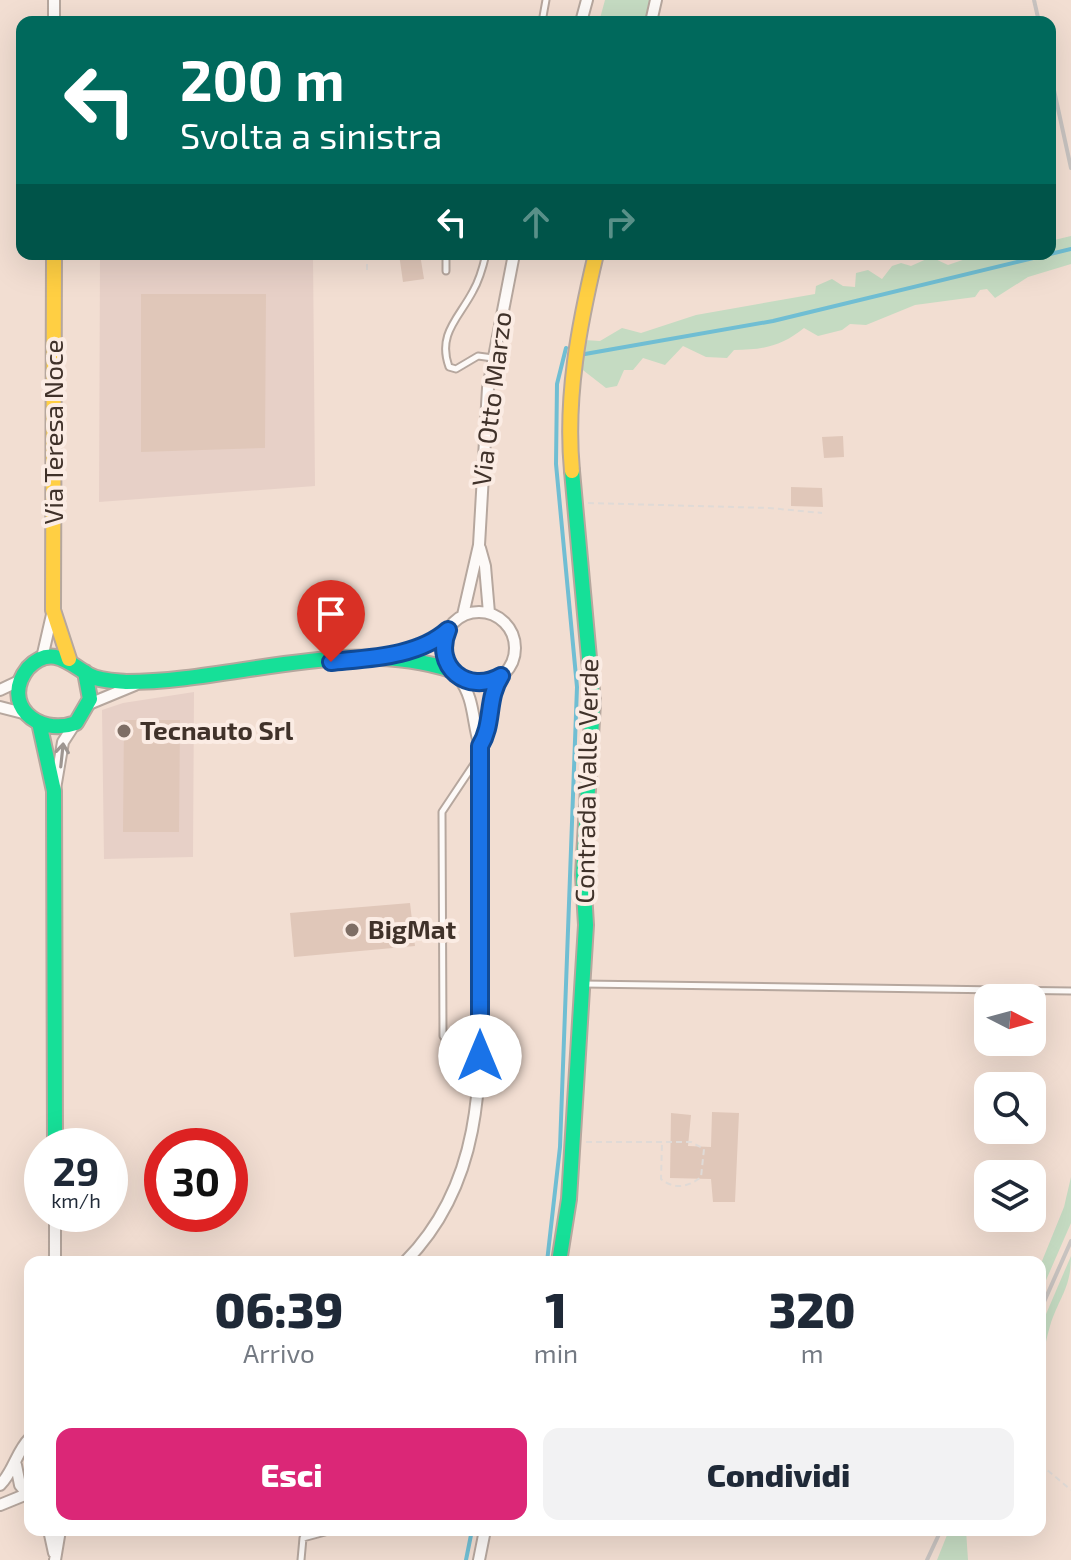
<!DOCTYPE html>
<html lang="it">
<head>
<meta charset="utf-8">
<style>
  body { margin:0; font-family:"Exo 2",sans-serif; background:#f2f2f3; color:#1f2937; height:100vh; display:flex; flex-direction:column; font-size:30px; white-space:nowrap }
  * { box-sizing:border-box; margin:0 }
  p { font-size:26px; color:#747a83 }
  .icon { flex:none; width:44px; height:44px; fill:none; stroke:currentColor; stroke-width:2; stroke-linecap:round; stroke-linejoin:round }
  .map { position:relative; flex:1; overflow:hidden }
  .details { position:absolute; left:24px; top:1256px; width:1022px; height:280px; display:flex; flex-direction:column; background:#fff; border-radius:16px; box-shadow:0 8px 32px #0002 }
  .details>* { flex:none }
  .guide { position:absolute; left:16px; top:16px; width:1040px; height:244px; border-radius:16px; box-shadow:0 8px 32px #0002; background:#00695c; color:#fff; overflow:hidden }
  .needle { width:52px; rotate:96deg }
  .tools { position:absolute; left:974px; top:984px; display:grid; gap:16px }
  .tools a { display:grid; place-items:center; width:72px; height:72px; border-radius:16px; background:#fff; box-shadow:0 8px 32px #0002; font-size:40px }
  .speed { position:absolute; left:24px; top:1128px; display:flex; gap:16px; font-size:40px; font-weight:700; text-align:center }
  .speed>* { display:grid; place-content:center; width:104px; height:104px; border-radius:50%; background:#fff; box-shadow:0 8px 32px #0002; line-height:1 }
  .speed small { font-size:20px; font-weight:400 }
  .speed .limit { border:12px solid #d22; background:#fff; color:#111 }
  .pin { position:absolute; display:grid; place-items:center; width:68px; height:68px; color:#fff; margin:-82px -34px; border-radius:50% 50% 50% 0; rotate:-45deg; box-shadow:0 0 8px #0007 }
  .pin .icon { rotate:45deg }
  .me { position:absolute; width:88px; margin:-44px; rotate:0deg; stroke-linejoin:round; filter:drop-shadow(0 0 6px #0008) }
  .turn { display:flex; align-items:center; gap:28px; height:168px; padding:0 32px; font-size:36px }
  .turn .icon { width:104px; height:104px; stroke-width:2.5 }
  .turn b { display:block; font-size:56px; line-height:68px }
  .lanes { display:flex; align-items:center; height:76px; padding:0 32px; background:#0003; justify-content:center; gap:40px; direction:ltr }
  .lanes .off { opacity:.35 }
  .eta { display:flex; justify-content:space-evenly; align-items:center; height:136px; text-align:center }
  .eta b { font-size:48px; font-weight:800; line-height:56px }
  .cta { display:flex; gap:16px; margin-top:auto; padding:16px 32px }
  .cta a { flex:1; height:92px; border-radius:16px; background:#db2777; color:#fff; font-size:32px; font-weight:800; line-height:92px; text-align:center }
  .cta a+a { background:#f2f2f3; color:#1f2937 }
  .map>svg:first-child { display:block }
  .commercial { fill:#e7d0c7 }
  .green { fill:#c5dbc2 }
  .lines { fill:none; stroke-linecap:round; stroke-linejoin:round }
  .stream { stroke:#70bed3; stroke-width:4 }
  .building { fill:#e0c7b9 }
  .lane-casing { stroke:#b6a79e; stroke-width:9 }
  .street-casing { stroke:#b6a79e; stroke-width:14 }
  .fast-casing { stroke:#b6a79e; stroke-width:18 }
  .slow-casing { stroke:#b6a79e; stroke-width:18 }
  .path { stroke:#e0dad6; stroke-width:2; stroke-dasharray:6 4; stroke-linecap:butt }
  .lane { stroke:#fdfaf8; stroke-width:5 }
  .street { stroke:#fdfaf8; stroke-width:10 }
  .fast { stroke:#16e098; stroke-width:14 }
  .slow { stroke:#ffcf43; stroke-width:14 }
  .rail { stroke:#c8c3c0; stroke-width:4 }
  .oneway { stroke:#9e9691 }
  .route-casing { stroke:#114b97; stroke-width:20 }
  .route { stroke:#1a73e8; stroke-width:14 }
  .poi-dot { fill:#7e6e65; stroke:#fbece4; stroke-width:3 }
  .labels { text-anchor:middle; stroke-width:8; stroke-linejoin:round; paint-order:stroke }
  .street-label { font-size:26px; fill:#40322a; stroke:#fbece4 }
  .poi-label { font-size:26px; font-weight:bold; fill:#40322a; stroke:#fbece4; text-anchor:start }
</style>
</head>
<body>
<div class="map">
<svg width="1071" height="1560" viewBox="0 0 1071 1560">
  <rect width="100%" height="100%" fill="#f2ded2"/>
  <!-- commercial -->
  <path class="commercial" d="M100,254H313L315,486L99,502Z
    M194,692L193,857L104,859L102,710L123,703Z"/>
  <!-- green -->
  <path class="green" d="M605,0H651L646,22H599Z
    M1071,236V264L1028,277L995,298L987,289L980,290L975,297L915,305L866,325L850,324L842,330L818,336L804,328C782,346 763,350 734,350L727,358L706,357L683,346L665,365L643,358L633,370H624L617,386L606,388L579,367L584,340L600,341L622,328L641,333L696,315L815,294L816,286L832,279L843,286L855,287L856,273L868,270L882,279L892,266L901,263L911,266L931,257L948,265L980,254H1050V241Z
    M1071,1177V1223L1040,1294V1266L1064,1207Z
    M1071,1256C1071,1289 1059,1297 1050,1326C1038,1366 1042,1407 1040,1449V1328Z
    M949,1530H966L968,1560H937Z"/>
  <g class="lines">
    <!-- stream -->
    <path class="stream" d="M585,354L773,321L1071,249
      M547,1262L560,1147L577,687L556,464L557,384L566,348
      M466,1560L472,1530"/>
  </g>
  <!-- building -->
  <path class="building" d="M399,254H420L424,279L403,282Z
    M141,294H266L265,448L141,452Z
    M843,436L844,457L824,458L822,437Z
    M791,487L822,488L823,507L791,506Z
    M124,720H180L179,832H123Z
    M410,903L415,946L294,957L290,913Z
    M712,1112L739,1113L735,1202H713L711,1179L670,1178L671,1113L691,1115L688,1146L711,1147Z"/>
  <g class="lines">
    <defs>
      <path id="lane" d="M542,22L546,0
        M486,254C483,267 480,279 473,291C459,318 437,334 449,367L456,369L478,356L493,358
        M446,271V254
        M583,984L1071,991
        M475,1083L443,1036L442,812L478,758
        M301,1560L303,1538L325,1532"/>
      <path id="street" d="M54,22V0
        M581,22L587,0
        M651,22L656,0
        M480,548L485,566L489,613
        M443 648a36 36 0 1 1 72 0a36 36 0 1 1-72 0Z
        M463,615L479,545L488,388L514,254
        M388,656L426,644L446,631
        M42,658L53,610
        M0,690L19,681
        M89,704L135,685
        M0,707L23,713
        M480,746C493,724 486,700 500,678
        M55,789L63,742L74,725
        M55,1214V1262
        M405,1262C491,1175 480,1060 480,947C480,880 481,813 480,746C472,722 475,699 459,678
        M16,1465L20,1485L30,1497
        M0,1485C14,1471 16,1452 30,1438
        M0,1505L27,1494
        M49,1530L54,1553
        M55,1560L60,1530
        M479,1560L485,1530"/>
      <path id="fast" d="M85,672L90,699L76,723C37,737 0,703 28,668C51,644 69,663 89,675C100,681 114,681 126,682C232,682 347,636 451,670
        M40,727L54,791L55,1146
        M559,1262L569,1199L586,925L583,875L593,702L572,471"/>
      <path id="slow" d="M54,254L53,610L69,659
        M572,471C565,398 579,325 596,254"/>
    </defs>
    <!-- lane casing -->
    <use href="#lane" class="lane-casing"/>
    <!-- street casing -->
    <use href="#street" class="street-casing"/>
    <!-- fast casing -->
    <use href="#fast" class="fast-casing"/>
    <!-- slow casing -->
    <use href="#slow" class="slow-casing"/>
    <!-- path -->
    <path class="path" d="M367,270V254
      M588,503L769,508L822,513
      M586,1142H691L704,1149L701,1177C689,1187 674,1190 661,1179L662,1143
      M1040,1464L1071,1490"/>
    <!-- lane -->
    <use href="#lane" class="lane"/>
    <!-- street -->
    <use href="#street" class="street"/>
    <!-- fast -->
    <use href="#fast" class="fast"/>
    <!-- slow -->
    <use href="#slow" class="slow"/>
    <!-- rail -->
    <path class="rail" d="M1034,0L1039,22
      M1050,72L1071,168
      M1040,1311L1071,1241
      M927,1560L941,1530"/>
  </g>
  <!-- one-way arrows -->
  <defs><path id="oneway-shaft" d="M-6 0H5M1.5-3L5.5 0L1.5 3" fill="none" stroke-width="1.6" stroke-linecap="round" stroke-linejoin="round" transform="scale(2)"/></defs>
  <use class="oneway" href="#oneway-shaft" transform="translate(62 755) rotate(-84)"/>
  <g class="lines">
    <defs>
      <path id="route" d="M331,662C369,658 418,657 448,630C432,667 468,695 501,676C486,699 494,723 480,746V1056"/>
    </defs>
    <!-- route casing -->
    <use href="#route" class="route-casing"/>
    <!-- route -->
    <use href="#route" class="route"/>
  </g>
  <!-- markers -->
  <g class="poi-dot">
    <circle cx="124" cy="731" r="8"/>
    <circle cx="352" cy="930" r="8"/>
  </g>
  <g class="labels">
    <!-- street labels -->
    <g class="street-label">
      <text transform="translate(492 399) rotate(-83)" y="9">Via Otto Marzo</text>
      <text transform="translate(54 432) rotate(-90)" y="9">Via Teresa Noce</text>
      <text transform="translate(587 781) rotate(-89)" y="9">Contrada Valle Verde</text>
    </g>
    <!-- poi labels -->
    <g class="poi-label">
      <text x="140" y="740">Tecnauto Srl</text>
      <text x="368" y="939">BigMat</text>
    </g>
  </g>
</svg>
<div class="tools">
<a><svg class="needle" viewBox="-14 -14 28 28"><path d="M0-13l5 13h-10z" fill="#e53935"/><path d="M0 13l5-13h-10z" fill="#747a83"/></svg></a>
<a><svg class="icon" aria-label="search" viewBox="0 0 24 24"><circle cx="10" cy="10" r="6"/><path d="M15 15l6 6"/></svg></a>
<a><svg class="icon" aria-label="layers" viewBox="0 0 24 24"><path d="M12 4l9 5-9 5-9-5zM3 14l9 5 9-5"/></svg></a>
</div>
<div class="speed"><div>29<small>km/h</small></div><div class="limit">30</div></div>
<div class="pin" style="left:331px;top:662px;background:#d93025"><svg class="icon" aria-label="arrive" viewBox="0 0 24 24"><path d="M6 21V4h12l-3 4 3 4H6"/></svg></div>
<svg class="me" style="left:480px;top:1056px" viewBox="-20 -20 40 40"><circle r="19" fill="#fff"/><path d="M0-13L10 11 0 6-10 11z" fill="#1a73e8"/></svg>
<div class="guide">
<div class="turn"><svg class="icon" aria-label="left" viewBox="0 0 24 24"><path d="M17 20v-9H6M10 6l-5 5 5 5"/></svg><div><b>200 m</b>Svolta a sinistra</div></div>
<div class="lanes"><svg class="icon" aria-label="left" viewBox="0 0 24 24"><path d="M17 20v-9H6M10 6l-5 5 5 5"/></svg><svg class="icon off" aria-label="ahead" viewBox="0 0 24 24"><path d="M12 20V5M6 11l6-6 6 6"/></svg><svg class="icon off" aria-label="right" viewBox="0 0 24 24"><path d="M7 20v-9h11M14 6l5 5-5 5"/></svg></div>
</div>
<section class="details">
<div class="eta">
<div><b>06:39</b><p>Arrivo</p></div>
<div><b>1</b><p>min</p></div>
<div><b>320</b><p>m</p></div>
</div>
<div class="cta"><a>Esci</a><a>Condividi</a></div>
</section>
</div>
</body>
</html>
